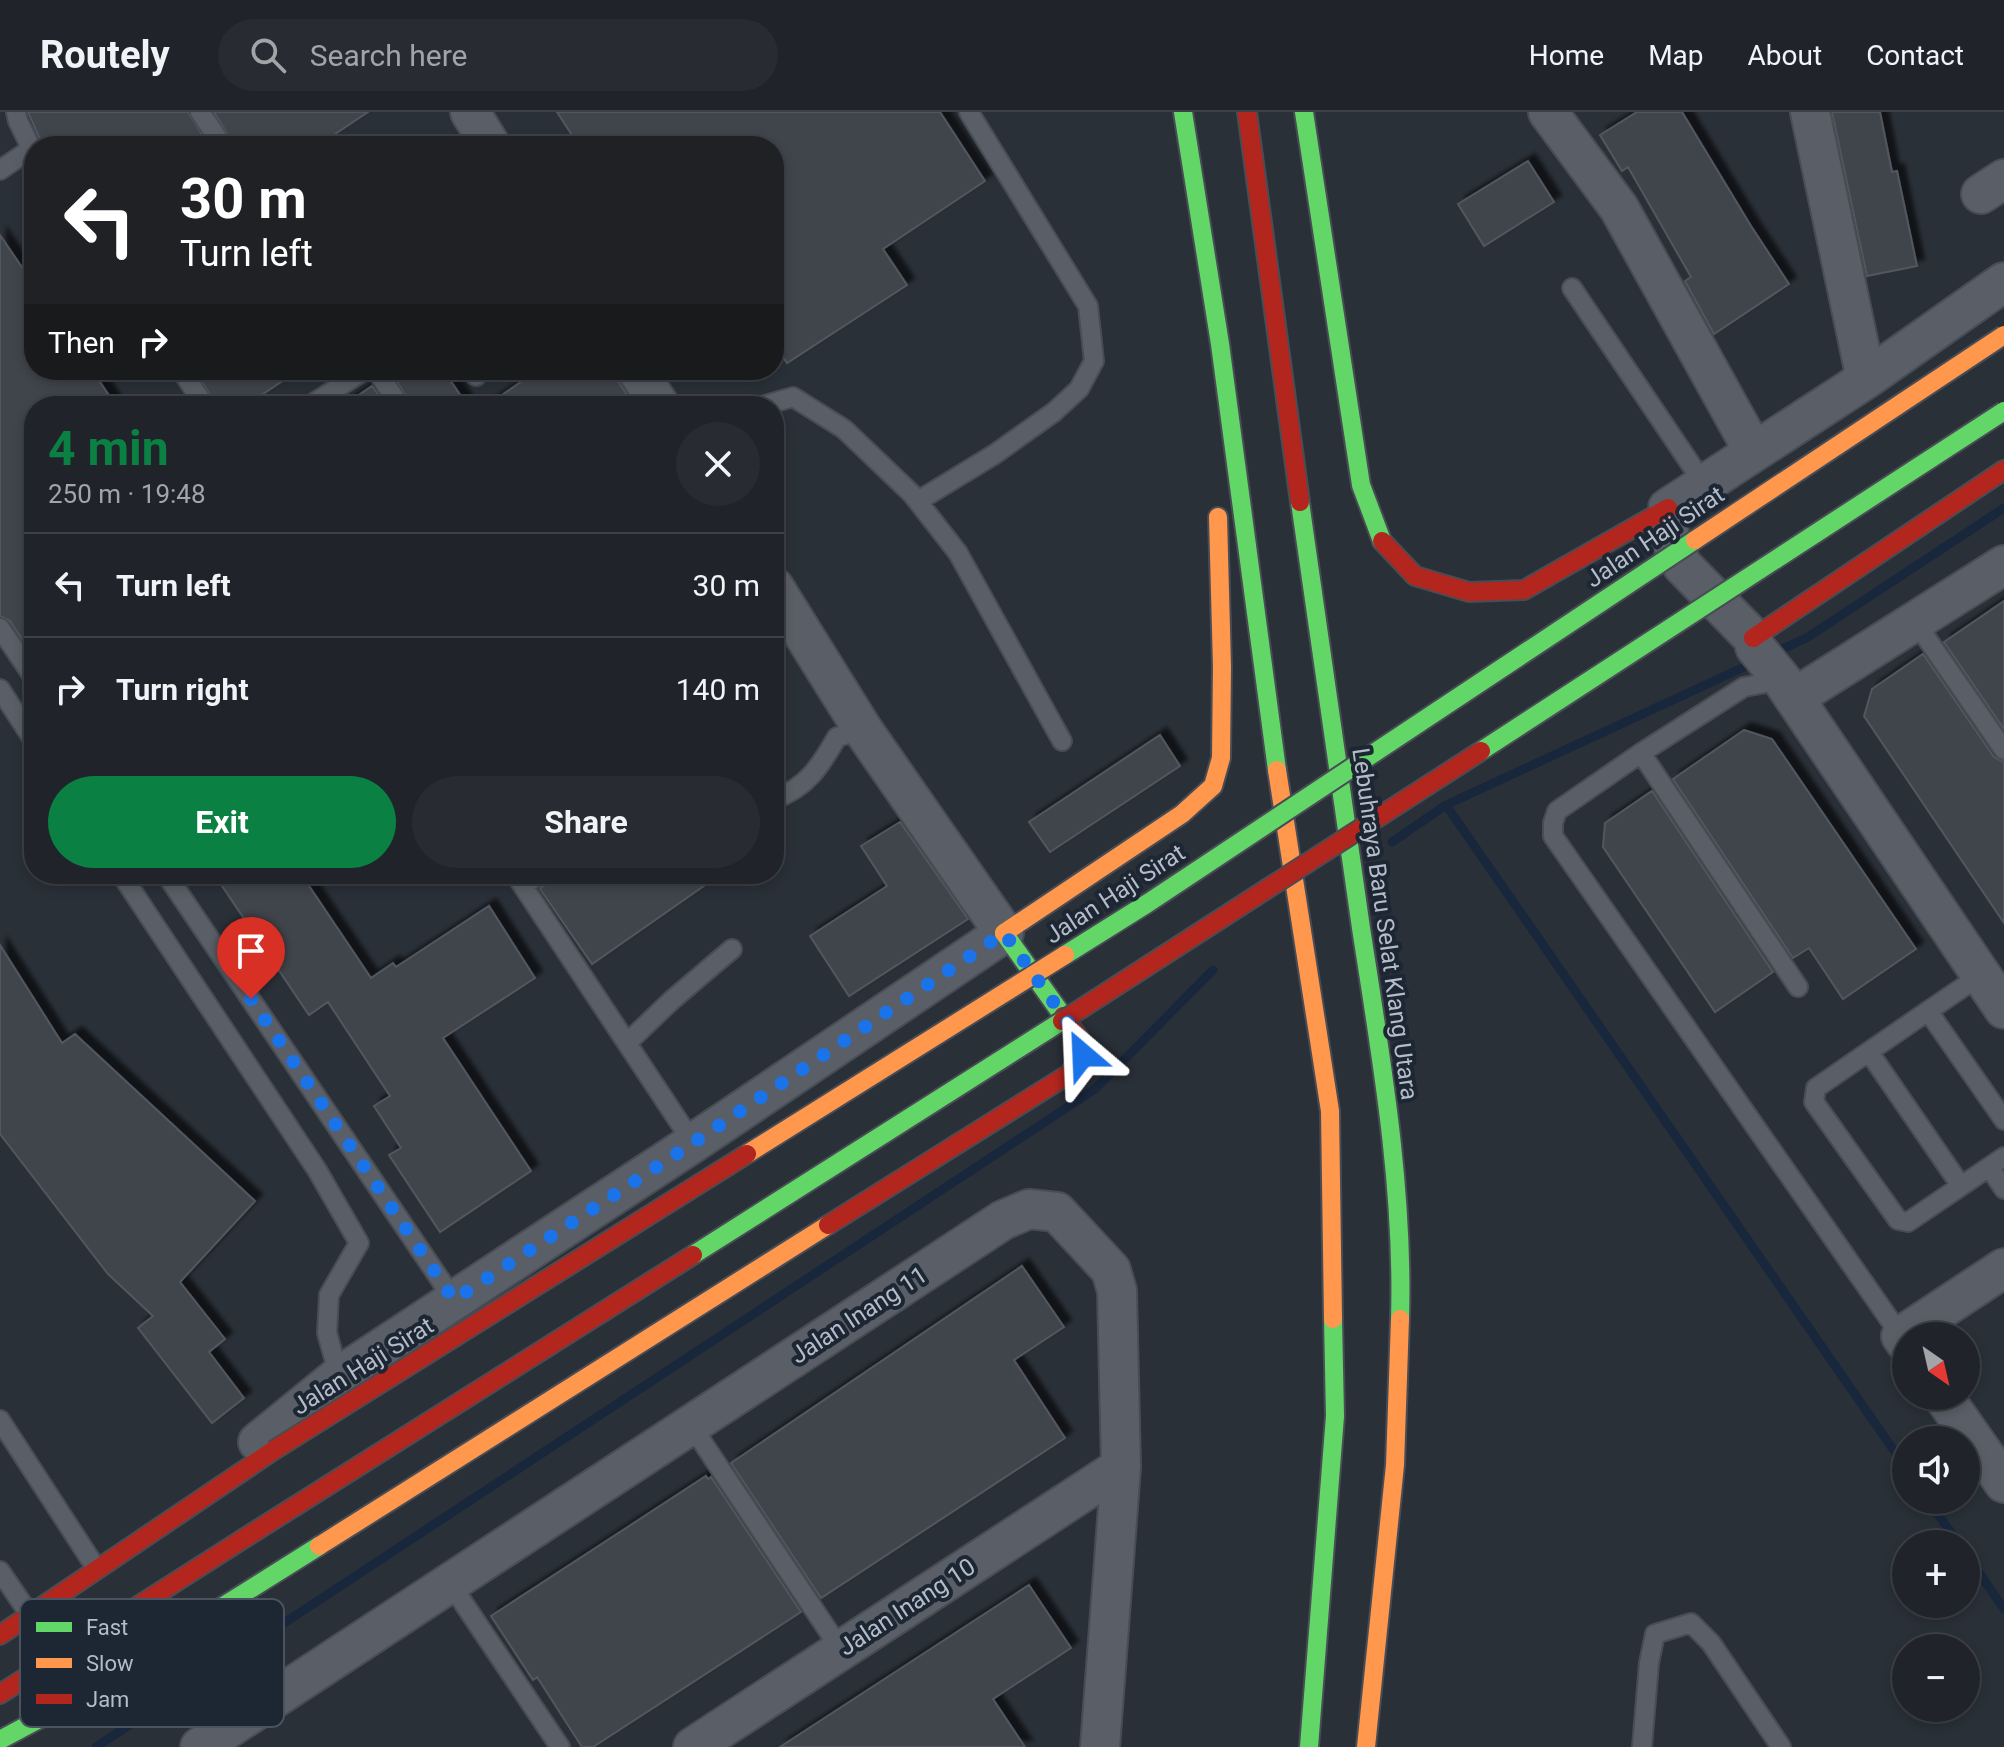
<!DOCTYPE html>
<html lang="en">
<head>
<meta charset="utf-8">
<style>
  body { margin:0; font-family:Roboto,sans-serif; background:#282c32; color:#f1f3f6; height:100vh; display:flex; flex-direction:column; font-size:30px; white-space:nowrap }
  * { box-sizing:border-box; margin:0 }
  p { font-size:26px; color:#a2a4a8 }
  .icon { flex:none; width:44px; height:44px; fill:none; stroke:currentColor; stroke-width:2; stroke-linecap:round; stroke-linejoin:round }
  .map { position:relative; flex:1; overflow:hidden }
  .drawer { position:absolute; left:24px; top:284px; width:760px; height:488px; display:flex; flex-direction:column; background:#20242a; border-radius:32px; box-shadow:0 4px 12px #0003,0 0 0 2px #3d4147 }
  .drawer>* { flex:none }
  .hud { position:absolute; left:24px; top:24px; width:760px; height:244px; border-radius:32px; box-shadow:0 4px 12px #0003,0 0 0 2px #3d4147; background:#202124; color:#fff; overflow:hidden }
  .needle { width:52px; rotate:146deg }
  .tools { position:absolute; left:1892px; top:1210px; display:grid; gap:16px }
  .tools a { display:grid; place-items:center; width:88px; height:88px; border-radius:50%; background:#20242a; box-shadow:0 4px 12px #0003,0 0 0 2px #3d4147; font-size:40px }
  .pin { position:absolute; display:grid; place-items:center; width:68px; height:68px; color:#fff; margin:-82px -34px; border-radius:50% 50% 50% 0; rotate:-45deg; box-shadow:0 0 8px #0007 }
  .pin .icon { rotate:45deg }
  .me { position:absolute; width:88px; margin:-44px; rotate:334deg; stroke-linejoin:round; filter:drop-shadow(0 0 6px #0008) }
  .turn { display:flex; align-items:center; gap:28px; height:168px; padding:0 24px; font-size:36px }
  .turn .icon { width:104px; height:104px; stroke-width:2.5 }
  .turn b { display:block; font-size:56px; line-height:68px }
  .then { display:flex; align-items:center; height:76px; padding:0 24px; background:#0003; gap:16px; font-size:30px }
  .round { display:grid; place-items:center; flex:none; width:84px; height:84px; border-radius:42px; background:#282c32 }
  .headline { display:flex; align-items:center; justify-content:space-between; height:136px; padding:0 24px }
  h1 { font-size:48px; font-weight:700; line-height:60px; color:#0b8043 }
  .action { display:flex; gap:16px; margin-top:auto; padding:16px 24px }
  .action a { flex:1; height:92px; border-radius:48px; background:#0b8043; color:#fff; font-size:32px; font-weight:700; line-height:92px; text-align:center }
  .action a+a { background:#282c32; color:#f1f3f6 }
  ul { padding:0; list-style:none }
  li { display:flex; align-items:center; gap:24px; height:104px; padding:0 24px; border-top:2px solid #3d4147 }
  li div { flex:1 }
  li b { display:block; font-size:30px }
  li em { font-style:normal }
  header { display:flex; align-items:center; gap:48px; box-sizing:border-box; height:112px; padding:0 40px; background:#20242a; border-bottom:2px solid #3d4147 }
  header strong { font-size:38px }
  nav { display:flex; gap:44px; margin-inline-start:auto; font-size:28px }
  .search { width:560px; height:72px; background:#282c32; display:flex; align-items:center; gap:20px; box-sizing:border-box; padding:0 28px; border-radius:44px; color:#a2a4a8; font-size:30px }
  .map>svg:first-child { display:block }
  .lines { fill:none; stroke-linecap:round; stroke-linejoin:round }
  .stream { stroke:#19273c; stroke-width:9 }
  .building { fill:#3f444c; stroke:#52575f; stroke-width:2; filter:url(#shadow) }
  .lane-casing { stroke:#484c55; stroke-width:22 }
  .street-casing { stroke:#484c55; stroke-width:42 }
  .fast-casing { stroke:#484c55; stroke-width:22 }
  .slow-casing { stroke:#484c55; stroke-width:22 }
  .jam-casing { stroke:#484c55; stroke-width:22 }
  .lane { stroke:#5a5e66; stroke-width:18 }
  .street { stroke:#5a5e66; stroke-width:38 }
  .fast { stroke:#63d668; stroke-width:18 }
  .slow { stroke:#ff974d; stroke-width:18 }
  .jam { stroke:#b3261e; stroke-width:18 }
  .fast-bridge-casing { stroke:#484c55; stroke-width:22; stroke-linecap:butt }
  .slow-bridge-casing { stroke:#484c55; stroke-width:22; stroke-linecap:butt }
  .jam-bridge-casing { stroke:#484c55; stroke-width:22; stroke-linecap:butt }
  .fast-bridge { stroke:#63d668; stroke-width:18 }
  .slow-bridge { stroke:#ff974d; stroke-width:18 }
  .jam-bridge { stroke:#b3261e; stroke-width:18 }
  .route { stroke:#1a73e8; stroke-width:14; stroke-dasharray:0 25.2 }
  .labels { text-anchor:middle; stroke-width:8; stroke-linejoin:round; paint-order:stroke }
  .street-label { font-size:24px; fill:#b4bcc9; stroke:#1d2633 }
  .key { fill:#1d2633; stroke:#4a5360; stroke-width:2 }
  .key-label { font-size:22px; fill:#b4bcc9 }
</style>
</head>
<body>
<header>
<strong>Routely</strong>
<div class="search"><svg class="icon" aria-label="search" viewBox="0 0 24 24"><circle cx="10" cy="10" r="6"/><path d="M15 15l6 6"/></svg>Search here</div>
<nav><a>Home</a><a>Map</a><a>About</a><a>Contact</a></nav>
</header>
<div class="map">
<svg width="2004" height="1635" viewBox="0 0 2004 1635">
  <defs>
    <filter id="shadow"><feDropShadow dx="7" dy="-7" stdDeviation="2" flood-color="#0009"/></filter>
  </defs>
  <rect width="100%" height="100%" fill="#2a3038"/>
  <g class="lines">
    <!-- stream -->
    <path class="stream" d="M1774,541L1808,525L2004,396
      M1757,549L1446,693L1906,1356
      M1392,730L1446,693
      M1928,1388L1959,1432
      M1966,1442L2004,1497
      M96,1635L1095,977L1213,858"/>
  </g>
  <!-- building -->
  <path class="building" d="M28,0H188L209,34H43Z
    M214,0H368L317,34H235Z
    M557,0H940L985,69L883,137L907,173L787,251L774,231V34H579Z
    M1637,0H1682L1751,114L1789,172L1714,222L1685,169L1691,165L1628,55L1622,59L1600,23Z
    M1832,0H1880L1892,60L1897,59L1917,154L1867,164Z
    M1528,49L1554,90L1484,134L1458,92Z
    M0,123L34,173V258H92L116,294H34V545L10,509L0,504Z
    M195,258H299L245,294H217Z
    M397,258H443L468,294H412L392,261Z
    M538,258H611L634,294H486Z
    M372,274L386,294H343Z
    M2004,489V617L1944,530Z
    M1923,542L1994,645L2004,650V811L1864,604L1872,577Z
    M1744,618L1772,627L1916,837L1843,887L1809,836L1793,846L1673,667Z
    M1160,623L1180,654L1050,740L1029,710Z
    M1652,679L1773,860L1715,900L1603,735L1605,711Z
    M900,710L968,807L849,884L810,824L887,774L861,734Z
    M214,762H301L371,866L393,851L396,855L489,794L535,866L443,926L531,1059L440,1120L389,1043L401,1036L374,994L390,984L328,890L309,903Z
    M552,762H721L592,852L540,777L550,768Z
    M0,833L62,931L75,922L255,1089L180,1170L225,1227L209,1240L244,1286L212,1311L138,1216L153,1204L108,1162L0,1022Z
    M1022,1154L1064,1215L1014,1248L1065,1326L821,1486L731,1351Z
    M706,1364L708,1367L711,1365L801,1500L593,1635H582L537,1565L533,1568L491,1504Z
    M1029,1473L1071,1536L993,1587L1025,1635H780Z"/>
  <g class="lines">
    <defs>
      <path id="lane" d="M16,0L18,9L34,42
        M200,0L223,34
        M0,58L31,37
        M1572,176L1704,372
        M181,258L205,294
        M376,258L400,294
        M474,258L476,264
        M309,294L365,258
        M762,294L793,285L844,317L912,382L958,441L1062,629
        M918,389L995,342L1054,300L1079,277L1094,249L1088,194L969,0
        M1914,508L2004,638
        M0,516L34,566
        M1782,568L1744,575L1641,641L1557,699L1553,711V724L1901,1224
        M0,577L34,629
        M1641,641L1798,875
        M774,687C807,676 821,653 837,625L863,618
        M121,762L317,1058L359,1131L329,1183L327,1221L339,1264
        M166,762L454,1188
        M515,762L693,1031
        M523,774L540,762
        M1928,899L1981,863
        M627,931L672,888L732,837
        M1869,940L1961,1074
        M2004,1008L1928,899L1816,976L1814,990L1898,1108L1908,1110L2004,1045
        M1989,1055L2004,1077
        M0,1308L96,1456
        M691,1313L841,1538
        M0,1459L30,1503
        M450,1471L560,1635
        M1642,1635L1649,1551L1655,1522L1691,1511L1711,1531L1781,1635"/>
      <path id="street" d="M470,0L491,34
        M1548,0L1619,96L1754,340
        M1810,0L1866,267
        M1981,82L2004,67
        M2004,170L1866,267L1668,396L1669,424L1682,453L1753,526L1755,535L1782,568L2004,897
        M637,258L660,294
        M1794,586L2004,453
        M1906,1231L1901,1224L2004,1156
        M1943,1284L2004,1371
        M258,1330L339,1264L693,1031L1004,821L863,618L774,475
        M200,1635L1003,1108L1029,1097L1057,1100L1111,1158L1117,1179L1121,1355L1100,1635
        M693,1635L1121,1355"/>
      <path id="fast" d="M1183,0L1220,232L1277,658
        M1304,0L1361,373L1382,429
        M1300,390C1320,532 1340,674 1361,816C1381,945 1404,1076 1400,1207
        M1004,821L1063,904
        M0,1628L67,1592L319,1434
        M1309,1635L1335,1304L1333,1207"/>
      <path id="slow" d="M1277,658L1330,999L1333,1207
        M1004,821L1182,702L1213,674L1221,646L1222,555L1218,405
        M319,1434L828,1113
        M1366,1635L1395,1353L1400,1207"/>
      <path id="jam" d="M1247,0L1300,390
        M1382,429L1415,464L1469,480L1524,478L1668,396
        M1753,526L2004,358
        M828,1113L1069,962L1083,943L1079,926L1063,904
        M0,1523L274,1338
        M0,1582L243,1427"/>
    </defs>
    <!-- lane casing -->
    <use href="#lane" class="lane-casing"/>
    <!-- street casing -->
    <use href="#street" class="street-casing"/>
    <!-- fast casing -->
    <use href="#fast" class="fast-casing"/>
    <!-- slow casing -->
    <use href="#slow" class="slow-casing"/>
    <!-- jam casing -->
    <use href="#jam" class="jam-casing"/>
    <!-- lane -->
    <use href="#lane" class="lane"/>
    <!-- street -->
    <use href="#street" class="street"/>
    <!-- fast -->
    <use href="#fast" class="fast"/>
    <!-- slow -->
    <use href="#slow" class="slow"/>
    <!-- jam -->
    <use href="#jam" class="jam"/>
    <defs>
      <path id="fast-bridge" d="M1481,639L2004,299
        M1065,843L1148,791L1695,428
        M693,1143L1062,909"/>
      <path id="slow-bridge" d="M1695,428L2004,223
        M747,1042L1065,843"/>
      <path id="jam-bridge" d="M1062,909L1481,639
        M274,1338L747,1042
        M243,1427L693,1143"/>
    </defs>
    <!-- fast-bridge casing -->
    <use href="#fast-bridge" class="fast-bridge-casing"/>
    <!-- slow-bridge casing -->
    <use href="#slow-bridge" class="slow-bridge-casing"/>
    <!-- jam-bridge casing -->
    <use href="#jam-bridge" class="jam-bridge-casing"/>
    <!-- fast-bridge -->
    <use href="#fast-bridge" class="fast-bridge"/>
    <!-- slow-bridge -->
    <use href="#slow-bridge" class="slow-bridge"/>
    <!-- jam-bridge -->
    <use href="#jam-bridge" class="jam-bridge"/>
  </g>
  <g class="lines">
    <!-- route -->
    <path class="route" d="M251,887L454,1188L693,1031L1004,821L1079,926L1083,943"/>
  </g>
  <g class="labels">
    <!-- street labels -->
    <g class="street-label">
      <text transform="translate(1655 425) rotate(-34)" y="8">Jalan Haji Sirat</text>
      <text transform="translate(1115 782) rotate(-33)" y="8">Jalan Haji Sirat</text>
      <text transform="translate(1385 812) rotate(82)" y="8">Lebuhraya Baru Selat Klang Utara</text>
      <text transform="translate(859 1203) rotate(-33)" y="8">Jalan Inang 11</text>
      <text transform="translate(363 1254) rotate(-32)" y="8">Jalan Haji Sirat</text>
      <text transform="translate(907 1495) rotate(-33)" y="8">Jalan Inang 10</text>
    </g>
  </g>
  <!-- legend -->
  <rect x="20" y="1487" width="264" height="128" rx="12" class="key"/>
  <rect x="36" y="1510" width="36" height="10" fill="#63d668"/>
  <rect x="36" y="1546" width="36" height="10" fill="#ff974d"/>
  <rect x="36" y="1582" width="36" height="10" fill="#b3261e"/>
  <g class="key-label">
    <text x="86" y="1523">Fast</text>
    <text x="86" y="1559">Slow</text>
    <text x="86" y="1595">Jam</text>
  </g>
</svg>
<div class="tools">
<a><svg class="needle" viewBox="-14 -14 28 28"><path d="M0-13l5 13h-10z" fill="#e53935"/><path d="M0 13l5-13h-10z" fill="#a2a4a8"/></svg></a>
<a><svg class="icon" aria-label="sound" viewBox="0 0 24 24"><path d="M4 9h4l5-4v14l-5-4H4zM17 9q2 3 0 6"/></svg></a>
<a>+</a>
<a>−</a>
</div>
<div class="pin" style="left:251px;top:887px;background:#d93025"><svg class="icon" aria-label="arrive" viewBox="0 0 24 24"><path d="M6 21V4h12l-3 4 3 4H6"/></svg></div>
<svg class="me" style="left:1083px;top:943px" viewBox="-20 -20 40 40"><path d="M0-17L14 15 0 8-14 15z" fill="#1a73e8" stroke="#fff" stroke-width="4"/></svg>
<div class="hud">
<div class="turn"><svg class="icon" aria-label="left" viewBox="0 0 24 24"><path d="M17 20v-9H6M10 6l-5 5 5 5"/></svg><div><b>30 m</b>Turn left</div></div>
<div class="then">Then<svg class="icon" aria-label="right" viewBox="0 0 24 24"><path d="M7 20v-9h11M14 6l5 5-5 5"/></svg></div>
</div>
<section class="drawer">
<div class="headline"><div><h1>4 min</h1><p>250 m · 19:48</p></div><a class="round"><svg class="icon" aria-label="close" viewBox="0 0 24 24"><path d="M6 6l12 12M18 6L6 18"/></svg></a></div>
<ul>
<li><svg class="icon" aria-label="left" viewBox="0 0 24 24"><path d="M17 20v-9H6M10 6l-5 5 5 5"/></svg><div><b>Turn left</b></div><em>30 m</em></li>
<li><svg class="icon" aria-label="right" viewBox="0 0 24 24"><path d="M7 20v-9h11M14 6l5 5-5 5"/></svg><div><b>Turn right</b></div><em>140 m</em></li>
</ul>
<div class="action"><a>Exit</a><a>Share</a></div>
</section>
</div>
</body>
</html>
